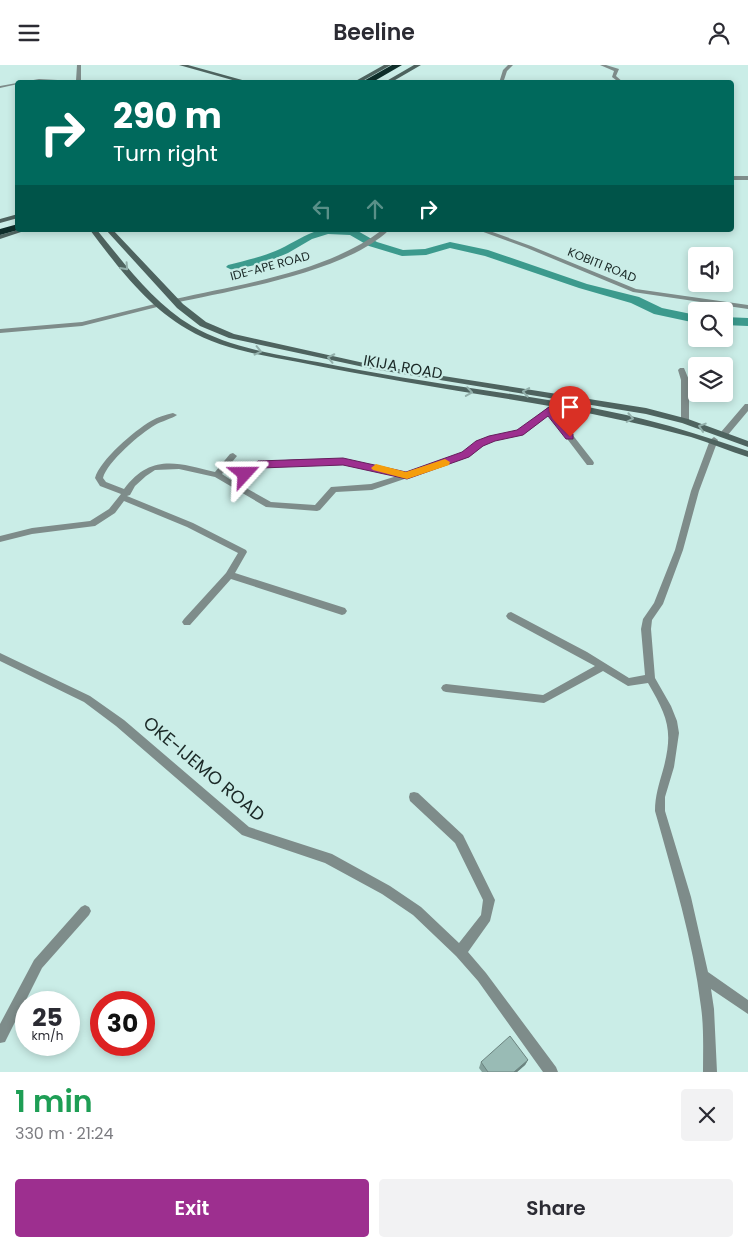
<!DOCTYPE html>
<html lang="en">
<head>
<meta charset="utf-8">
<style>
  body { margin:0; font-family:Poppins,sans-serif; background:#f2f2f3; color:#2b2b33; height:100vh; display:flex; flex-direction:column; font-size:19px; white-space:nowrap }
  * { box-sizing:border-box; margin:0 }
  p { font-size:16px; color:#7c7c81 }
  .icon { flex:none; width:28px; height:28px; fill:none; stroke:currentColor; stroke-width:2; stroke-linecap:round; stroke-linejoin:round }
  .map { position:relative; height:1007px; overflow:hidden }
  .drawer { display:flex; flex-direction:column; background:#fff; flex:1 }
  .drawer>* { flex:none }
  .hud { position:absolute; left:15px; top:15px; width:719px; height:152px; border-radius:5px; box-shadow:0 2px 8px #0003; background:#00695c; color:#fff; overflow:hidden }
  .controls { position:absolute; left:688px; top:182px; display:grid; gap:10px }
  .controls a { display:grid; place-items:center; width:45px; height:45px; border-radius:5px; background:#fff; box-shadow:0 2px 8px #0003; font-size:25px }
  .speed { position:absolute; left:15px; top:926px; display:flex; gap:10px; font-size:25px; font-weight:700; text-align:center }
  .speed>* { display:grid; place-content:center; width:65px; height:65px; border-radius:50%; background:#fff; box-shadow:0 2px 8px #0003; line-height:1 }
  .speed small { font-size:12px; font-weight:400 }
  .speed .limit { border:8px solid #d22; background:#fff; color:#111 }
  .pin { position:absolute; display:grid; place-items:center; width:42px; height:42px; color:#fff; margin:-51px -21px; border-radius:50% 50% 50% 0; rotate:-45deg; box-shadow:0 0 5px #0007 }
  .pin .icon { rotate:45deg }
  .me { position:absolute; width:55px; margin:-28px; rotate:66deg; stroke-linejoin:round; filter:drop-shadow(0 0 4px #0008) }
  .turn { display:flex; align-items:center; gap:18px; height:105px; padding:0 15px; font-size:22px }
  .turn .icon { width:65px; height:65px; stroke-width:2.5 }
  .turn b { display:block; font-size:35px; line-height:42px }
  .lanes { display:flex; align-items:center; height:48px; padding:0 15px; background:#0003; justify-content:center; gap:25px; direction:ltr }
  .lanes .off { opacity:.35 }
  .round { display:grid; place-items:center; flex:none; width:52px; height:52px; border-radius:5px; background:#f2f2f3 }
  .headline { display:flex; align-items:center; justify-content:space-between; height:85px; padding:0 15px }
  h1 { font-size:30px; font-weight:600; line-height:38px; color:#1e9e55 }
  .primary-button { display:flex; gap:10px; margin-top:auto; padding:10px 15px }
  .primary-button a { flex:1; height:58px; border-radius:5px; background:#9d2f8f; color:#fff; font-size:20px; font-weight:600; line-height:58px; text-align:center }
  .primary-button a+a { background:#f2f2f3; color:#2b2b33 }
  header { display:flex; justify-content:space-between; align-items:center; height:65px; padding:0 15px; background:#fff; font-size:22px; font-weight:600 }
  .map>svg:first-child { display:block }
  .lines { fill:none; stroke-linecap:round; stroke-linejoin:round }
  .river { fill:#3c9a8d; fill-rule:evenodd }
  .street { fill:#7e8c8a; fill-rule:evenodd }
  .secondary { fill:#4e635f; fill-rule:evenodd }
  .highway { fill:#0e2d29; fill-rule:evenodd }
  .wall { fill:#84a19c }
  .shaded-wall { fill:#6b837f }
  .building { fill:#99bbb5; stroke:#6b837f }
  .oneway { stroke:#92afaa }
  .route { fill:#9d2f8f; stroke:#661f5d }
  .slow { fill:#f59e0b }
  .labels { text-anchor:middle; stroke-width:4.5; stroke-linejoin:round; paint-order:stroke }
  .far-street-label { font-size:12px; fill:#1a2826; stroke:#caede7 }
  .street-label { font-size:15px; fill:#1a2826; stroke:#caede7 }
  .near-street-label { font-size:18px; fill:#1a2826; stroke:#caede7 }
</style>
</head>
<body>
<header><svg class="icon" aria-label="menu" viewBox="0 0 24 24"><path d="M4 6h16M4 12h16M4 18h16"/></svg>Beeline<svg class="icon" aria-label="person" viewBox="0 0 24 24"><circle cx="12" cy="8" r="4"/><path d="M4 21q1-7 8-7t8 7"/></svg></header>
<div class="map">
<svg width="748" height="1007" viewBox="0 0 748 1007">
  <rect width="100%" height="100%" fill="#caede7"/>
  <g class="lines">
    <!-- river -->
    <path class="river" d="M319,165H356L377,177L403,185L425,184L450,177L488,185L587,219L639,232L662,243L696,250V258L654,249L631,238L579,223L485,191L450,183L426,190L402,191L369,181L350,170L328,169L312,174L288,188L264,198L232,205L226,202L228,200C246,195 263,192 280,184C294,177 305,170 319,165Z
      M724,252L748,253V261L724,260Z"/>
    <!-- street -->
    <path class="street" d="M77,0H81V18L39,16L18,18V19L0,23V21L39,14L76,16Z
      M508,0H513L507,6L503,18H499L503,5Z
      M600,0H606L619,4L616,11L624,18H620L612,12L614,6Z
      M731,111H748V115H731Z
      M382,165H389C346,207 234,225 175,238L172,236L175,234C242,219 327,207 382,165Z
      M478,165H487L531,181L636,224L748,240V244L633,227L527,183Z
      M159,238L161,239V241L82,261L0,268V264L82,257Z
      M680,303H684L689,315V356L685,358L681,356V315L678,305Z
      M552,339H558L559,341L554,346L593,396L594,398L593,400H587L549,350L523,370L494,375L483,381L469,392L372,425L336,427L320,445L317,446L266,442L215,412L179,404L155,405L146,411L135,421L130,430L127,431L193,458L246,485L247,487L235,508L345,543L347,546L345,549L342,550L231,514L190,560H184L182,557L184,554L226,508L238,488L187,462L124,436L115,448L95,461L32,469L0,477V471L32,463L90,456L109,444L121,429L100,421L95,413C100,395 134,366 151,356C158,352 165,350 173,348L177,350C171,354 162,356 155,360C141,368 107,397 103,413L106,417L124,424C151,388 178,398 215,407L230,389L233,388L237,391L222,409L231,415L255,397L300,394H343L406,407L463,388L477,377L489,371L518,366ZM300,400H343L397,411L371,419L331,422L315,440L271,437L237,418L260,402Z
      M745,339H748V346L727,371H721L720,369L721,367Z
      M714,372L718,375L699,426L683,485L663,539L652,555L651,564L655,613L671,641L677,656L679,668L674,702L665,732V746L691,832L708,907L748,935V949L711,924L714,944L717,1007H703C703,986 704,963 701,942C693,875 673,811 655,746C655,731 659,719 663,705C674,665 667,651 648,618L628,621L603,606L544,638L446,627L443,626L441,623L443,620L446,619L543,630L595,601L508,554L506,551L508,548L511,547L587,587L629,613L645,610L641,564L643,554L654,538L675,485L691,426L710,375Z
      M0,588L90,631L124,655L249,762L332,789L390,821L421,842L459,878L481,850L483,835L455,778L410,736L409,732L410,728L414,727L418,728L463,770L495,835L490,856L468,887L486,908L556,1002L558,1007H543L478,916L456,891L413,850L382,829L325,798L242,770L116,661L84,637L0,596Z
      M85,840L89,842L91,846L89,850L42,903L5,977L0,978V959L34,895L81,842Z"/>
    <!-- secondary -->
    <path class="secondary" d="M179,0H188L253,18H243Z
      M384,0H391L359,18H352Z
      M414,0H421L390,18H383Z
      M18,149V153L0,158V154Z
      M18,165H27L0,174V170Z
      M90,165H97C125,199 153,238 192,261C235,286 290,291 338,301C439,321 543,330 643,354C679,363 713,374 748,386V392C729,386 710,378 691,372C639,358 586,347 532,338C454,325 376,313 298,297C261,290 220,284 187,264C147,241 117,201 90,165Z
      M106,165H113L183,239L206,257L234,269L373,300L646,343L688,354L748,376V382L682,358L646,349L373,304L229,273L200,261L177,243Z"/>
    <!-- highway -->
    <path class="highway" d="M392,0H402L371,18H360Z
      M18,159V165L0,170V164Z"/>
  </g>
  <!-- wall -->
  <path class="wall" d="M528,995L525,1000L517,1007H482L479,1003L481,997Z"/>
  <!-- shaded-wall -->
  <path class="shaded-wall" d="M528,995L525,1000L517,1007H514Z"/>
  <!-- building -->
  <path class="building" d="M510,971L528,995L514,1007H488L481,997Z"/>
  <!-- one-way arrows -->
  <defs><path id="oneway-chevron" d="M-2-3.5L2.5 0L-2 3.5" fill="none" stroke-width="1.6" stroke-linecap="round" stroke-linejoin="round" transform="scale(1.25)"/></defs>
  <g class="oneway">
    <use href="#oneway-chevron" transform="translate(125 202) rotate(48)"/>
    <use href="#oneway-chevron" transform="translate(258 286) rotate(13)"/>
    <use href="#oneway-chevron" transform="translate(331 293) rotate(-168)"/>
    <use href="#oneway-chevron" transform="translate(469 327) rotate(9)"/>
    <use href="#oneway-chevron" transform="translate(526 327) rotate(-170)"/>
    <use href="#oneway-chevron" transform="translate(630 353) rotate(11)"/>
    <use href="#oneway-chevron" transform="translate(702 362) rotate(-162)"/>
  </g>
  <!-- route -->
  <path class="route" d="M549,342L553,343L573,369V374H566L548,351L523,370L495,376L483,381L469,392L407,414L343,400L261,403L249,411H242L240,409L258,396L343,393L406,407L462,387L476,376L489,371L517,365Z"/>
  <!-- slow -->
  <path class="slow" d="M445,394L450,397L449,400L407,414L373,405L371,403L376,399L406,407Z"/>
  <g class="labels">
    <!-- far-street labels -->
    <g class="far-street-label">
      <text transform="translate(602 200) rotate(22)" y="4">KOBITI ROAD</text>
      <text transform="translate(270 201) rotate(-15)" y="4">IDE-APE ROAD</text>
    </g>
    <!-- street labels -->
    <g class="street-label">
      <text transform="translate(403 302) rotate(10)" y="5">IKIJA ROAD</text>
    </g>
    <!-- near-street labels -->
    <g class="near-street-label">
      <text transform="translate(204 704) rotate(40)" y="6">OKE-IJEMO ROAD</text>
    </g>
  </g>
</svg>
<div class="controls">
<a><svg class="icon" aria-label="sound" viewBox="0 0 24 24"><path d="M4 9h4l5-4v14l-5-4H4zM17 9q2 3 0 6"/></svg></a>
<a><svg class="icon" aria-label="search" viewBox="0 0 24 24"><circle cx="10" cy="10" r="6"/><path d="M15 15l6 6"/></svg></a>
<a><svg class="icon" aria-label="layers" viewBox="0 0 24 24"><path d="M12 4l9 5-9 5-9-5zM3 14l9 5 9-5"/></svg></a>
</div>
<div class="speed"><div>25<small>km/h</small></div><div class="limit">30</div></div>
<div class="pin" style="left:570px;top:372px;background:#d93025"><svg class="icon" aria-label="arrive" viewBox="0 0 24 24"><path d="M6 21V4h12l-3 4 3 4H6"/></svg></div>
<svg class="me" style="left:245px;top:409px" viewBox="-20 -20 40 40"><path d="M0-17L14 15 0 8-14 15z" fill="#9d2f8f" stroke="#fff" stroke-width="4"/></svg>
<div class="hud">
<div class="turn"><svg class="icon" aria-label="right" viewBox="0 0 24 24"><path d="M7 20v-9h11M14 6l5 5-5 5"/></svg><div><b>290 m</b>Turn right</div></div>
<div class="lanes"><svg class="icon off" aria-label="left" viewBox="0 0 24 24"><path d="M17 20v-9H6M10 6l-5 5 5 5"/></svg><svg class="icon off" aria-label="ahead" viewBox="0 0 24 24"><path d="M12 20V5M6 11l6-6 6 6"/></svg><svg class="icon" aria-label="right" viewBox="0 0 24 24"><path d="M7 20v-9h11M14 6l5 5-5 5"/></svg></div>
</div>
</div>
<section class="drawer">
<div class="headline"><div><h1>1 min</h1><p>330 m · 21:24</p></div><a class="round"><svg class="icon" aria-label="close" viewBox="0 0 24 24"><path d="M6 6l12 12M18 6L6 18"/></svg></a></div>
<div class="primary-button"><a>Exit</a><a>Share</a></div>
</section>
</body>
</html>
